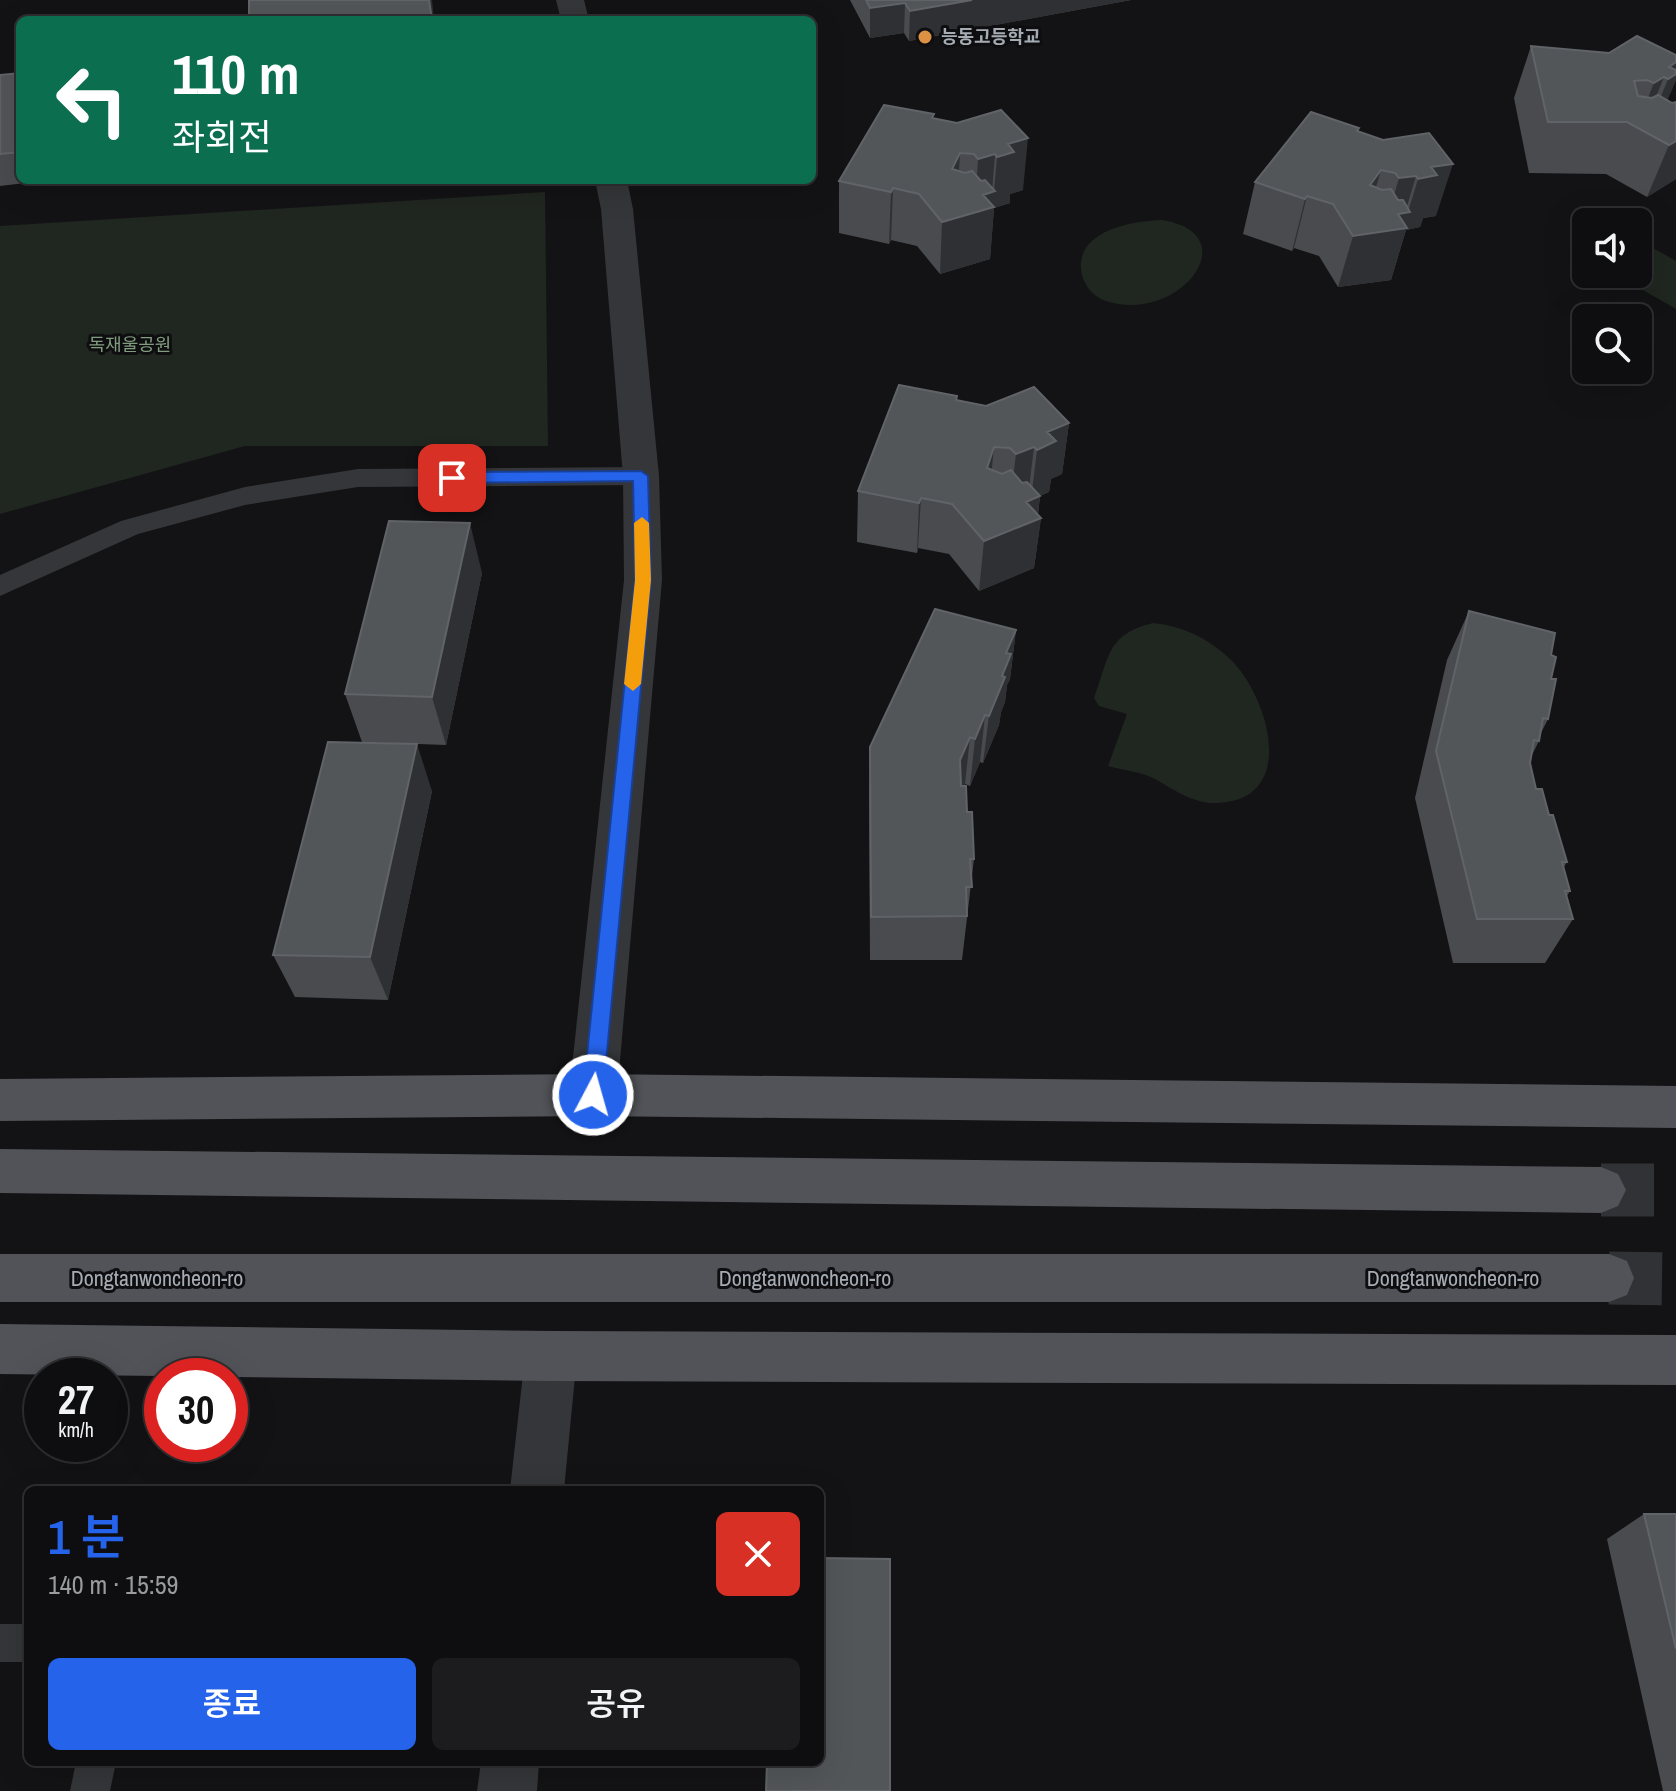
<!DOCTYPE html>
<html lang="ko">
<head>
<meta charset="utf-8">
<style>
  body { margin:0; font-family:"Archivo Narrow","Noto Sans KR",sans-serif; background:#1c1c1e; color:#f1f3f6; height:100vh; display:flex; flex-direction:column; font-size:30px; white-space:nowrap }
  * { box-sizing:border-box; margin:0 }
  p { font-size:26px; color:#9b9c9f }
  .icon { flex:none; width:44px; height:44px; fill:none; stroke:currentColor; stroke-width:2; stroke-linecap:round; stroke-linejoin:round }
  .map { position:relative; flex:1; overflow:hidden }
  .panel { position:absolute; left:24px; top:1486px; width:800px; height:280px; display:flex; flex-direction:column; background:#0e0e10; border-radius:12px; box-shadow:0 8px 32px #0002,0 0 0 2px #2e2e30 }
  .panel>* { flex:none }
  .hud { position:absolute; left:16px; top:16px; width:800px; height:168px; border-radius:12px; box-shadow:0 8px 32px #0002,0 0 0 2px #2e2e30; background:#0b6e4f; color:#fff; overflow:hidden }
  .fabs { position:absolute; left:1572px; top:208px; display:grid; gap:16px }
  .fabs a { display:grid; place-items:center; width:80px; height:80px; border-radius:12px; background:#0e0e10; box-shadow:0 8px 32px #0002,0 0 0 2px #2e2e30; font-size:40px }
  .speed { position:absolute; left:24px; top:1358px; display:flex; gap:16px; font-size:40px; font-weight:700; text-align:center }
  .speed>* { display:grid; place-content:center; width:104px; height:104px; border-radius:50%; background:#0e0e10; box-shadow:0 8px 32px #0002,0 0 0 2px #2e2e30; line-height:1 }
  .speed small { font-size:20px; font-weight:400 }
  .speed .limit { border:12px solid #d22; background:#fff; color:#111 }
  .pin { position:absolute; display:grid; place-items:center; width:68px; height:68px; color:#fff; margin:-34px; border-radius:16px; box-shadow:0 4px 12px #0006 }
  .me { position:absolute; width:88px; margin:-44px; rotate:6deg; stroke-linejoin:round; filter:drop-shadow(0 0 6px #0008) }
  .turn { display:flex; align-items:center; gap:28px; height:168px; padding:0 24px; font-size:36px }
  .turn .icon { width:104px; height:104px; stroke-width:2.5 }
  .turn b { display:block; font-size:56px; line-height:68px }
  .round { display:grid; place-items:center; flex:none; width:84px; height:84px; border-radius:12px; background:#1c1c1e }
  .overview { display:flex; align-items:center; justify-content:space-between; height:136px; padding:0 24px }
  h1 { font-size:48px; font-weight:600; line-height:60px; color:#2563eb }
  .button { display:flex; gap:16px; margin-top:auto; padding:16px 24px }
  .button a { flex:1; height:92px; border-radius:12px; background:#2563eb; color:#fff; font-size:32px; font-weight:600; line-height:92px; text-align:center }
  .button a+a { background:#1c1c1e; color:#f1f3f6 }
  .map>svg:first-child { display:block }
  .green { fill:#202620 }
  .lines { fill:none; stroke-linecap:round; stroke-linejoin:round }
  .secondary-tunnel { stroke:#303235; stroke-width:53; stroke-dasharray:53 26; stroke-linecap:butt }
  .lane { fill:#353639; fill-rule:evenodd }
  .street { fill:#353639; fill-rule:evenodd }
  .primary { fill:#515358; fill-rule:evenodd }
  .wall { fill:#494b4f }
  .shaded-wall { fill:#2f3033 }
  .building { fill:#535659; stroke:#606367; stroke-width:2 }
  .route { fill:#2563eb; stroke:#184099; stroke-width:2 }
  .slow { fill:#f59e0b }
  .poi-dot { fill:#dd9243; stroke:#0e0e10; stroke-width:3 }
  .labels { text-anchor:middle; stroke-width:6; stroke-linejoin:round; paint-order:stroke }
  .far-poi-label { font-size:18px; font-weight:bold; fill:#a6acb3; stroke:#0e0e10; text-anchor:start }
  .far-park-label { font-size:18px; fill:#829c7f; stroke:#0e0e10 }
  .street-label { font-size:22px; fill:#a6acb3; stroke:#0e0e10 }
</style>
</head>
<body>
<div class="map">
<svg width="1676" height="1791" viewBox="0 0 1676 1791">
  <rect width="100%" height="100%" fill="#131315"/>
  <!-- green -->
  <path class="green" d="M545,192L548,446H245L0,514V226Z
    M1162,220C1249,234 1179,325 1106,301C1094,297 1085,287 1082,275C1072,231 1131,221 1162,220Z
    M1653,248L1676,261V309L1615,274H1638V257Z
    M1153,623C1183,626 1208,638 1230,659C1268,695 1300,800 1217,803C1194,804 1174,790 1155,779C1142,772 1122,770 1108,766L1127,714L1099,706L1094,698C1110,656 1106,635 1153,623Z"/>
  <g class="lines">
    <!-- secondary-tunnel -->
    <path class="secondary-tunnel" d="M1601,1190H1676
      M1609,1278L1676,1279"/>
    <!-- lane -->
    <path class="lane" d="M641,467L650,470L654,476L650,482L641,485L358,487L245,505L138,534L0,596V575L121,521L245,487L358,469Z
      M0,1624H28V1662H0Z
      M76,1762H116L110,1791H70Z"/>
    <!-- street -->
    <path class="street" d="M556,0H584L589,20H561Z
      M595,180H627L633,209L659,476L662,580L617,1095L610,1110L593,1116L576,1110L569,1095L624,580L623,476L601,209Z
      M551,1331L569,1338L577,1356L564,1490H510L525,1356L533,1338Z
      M481,1762H539L537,1791H477Z"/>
    <!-- primary -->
    <path class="primary" d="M593,1074L1676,1086V1128L593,1116L0,1121V1079Z
      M0,1149L1601,1167L1618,1174L1626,1190L1618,1206L1601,1213L0,1193Z
      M0,1254H1609L1627,1261L1634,1278L1627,1295L1609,1302H0Z
      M0,1324L551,1331L1676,1335V1385L551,1381L0,1374Z"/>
  </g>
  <!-- wall -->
  <path class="wall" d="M850,0H1131L909,41L904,33L870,38Z
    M1531,46L1609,53L1676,55V80L1667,100L1676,179L1647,197L1606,174L1529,173L1514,98Z
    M20,73V180H50L0,186V75Z
    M1001,110L1023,190L1010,194V203L994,208L990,259L940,274L917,246L891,240L889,244L839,233V181L934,118L957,123Z
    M1358,132L1383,140L1429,133L1436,216L1423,218L1420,227L1406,230L1391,280L1338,287L1319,256L1294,248L1292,251L1243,234L1255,182Z
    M957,400L1069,423L1062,474L1051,479L1049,492L1040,496L1038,515L1041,518L1034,568L979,591L949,554L918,548L917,553L857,542L858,491Z
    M482,573L446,745L362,742L345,694Z
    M1469,611L1551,655V679L1548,719L1541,733L1539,741L1531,757L1530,763L1536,789L1549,815L1567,862L1564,867L1570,891L1567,896L1573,919L1545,963H1453L1415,798L1447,660Z
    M1016,630L1010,679L1007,685L1005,702L1001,712L999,725L983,763L980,762L970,786L965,784L964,786L974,859L962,960H870L869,794L870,747Z
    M432,791L388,1000L295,997L273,955Z
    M1644,1514H1676V1791H1663L1607,1539Z"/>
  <!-- shaded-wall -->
  <path class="shaded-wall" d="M429,0H432L434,20H432Z
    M972,0H1131L909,41L910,11Z
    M905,3L904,33L870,38V8Z
    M1676,62V80L1658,123L1647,131L1668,79L1669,67Z
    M1664,77L1643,129L1636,127L1654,83Z
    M1676,131V179L1647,197L1669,145Z
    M1028,138L1023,190L1010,194V203L994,208L990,259L940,274L942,222L952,169L960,153L957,205L975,211L978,159L995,154L992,192L994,191L997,157L1008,144Z
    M1453,164L1436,216L1423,218L1420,227L1406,230L1391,280L1338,287L1353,236L1370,185L1381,170L1366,222L1384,230L1399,178L1416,176L1405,213L1408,212L1418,179L1431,167Z
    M893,188L891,240L889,244L891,192Z
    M1307,196L1294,248L1292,251L1305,199Z
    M1069,423L1062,474L1051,479L1049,492L1040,496L1037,520L1041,518L1034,568L979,591L984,541L1026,502L1031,500L1037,450L1047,432Z
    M994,447L989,498L987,468Z
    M1034,447L1028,497L1010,504L1016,454Z
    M921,498L918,548L917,553L919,503Z
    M470,523L482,573L446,745L432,697Z
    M1016,630L1010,679L1007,685L1005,702L1001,712L999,725L983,763L989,716L1006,653Z
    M985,715L980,762L970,786L975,739Z
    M970,737L965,784L956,807L960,760Z
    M417,744L432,791L388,1000L370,957Z"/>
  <!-- building -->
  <path class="building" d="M249,0H429L432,20H249Z
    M866,0H972L910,11L905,3L870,8Z
    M1637,36L1676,55V62L1669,67L1676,70V74L1668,79L1664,77L1654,83L1647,80L1634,81L1638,96L1652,98L1658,95L1672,103L1676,102V141L1669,145L1627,122H1548L1531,46L1609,53Z
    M20,73V152L0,154V75Z
    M884,105L934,114L932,118L957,123L1001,110L1028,138L1008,144L1014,152L997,157L995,154L978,159L974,154L960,153L952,169L965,173L972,171L981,181L985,180L995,191L983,195L994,207L942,222L919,194L893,188L891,192L839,181Z
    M1311,112L1359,128L1357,131L1383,140L1429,133L1453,164L1431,167L1437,175L1418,179L1416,176L1399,178L1395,173L1381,170L1370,185L1382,190L1391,189L1398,200H1403L1410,212L1398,214L1407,228L1353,236L1333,204L1307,196L1305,199L1255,182Z
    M899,385L957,396L956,400L986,406L1034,387L1069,423L1047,432L1056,441L1037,450L1034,447L1016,454L1010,448L994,447L987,468L1002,474L1011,470L1022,483L1027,482L1040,496L1026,502L1041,518L984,541L952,504L921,498L919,503L858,491Z
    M389,521L470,523L432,697L345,694Z
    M935,609L1016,630L1006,653L1011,654L1002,676L1005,677L989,716L985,715L975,739L970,737L960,760L961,786H966L967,812H972L974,859H970L972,887H966L967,916L871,917L870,747Z
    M1469,611L1555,633L1551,655L1556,657L1551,679H1556L1548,719L1543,718L1539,741L1534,740L1530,763L1536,789H1542L1549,815H1553L1567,862H1562L1570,891H1565L1573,919H1477L1436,751Z
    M328,742L417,744L370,957L273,955Z
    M1644,1514H1676V1649Z
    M820,1558L890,1559V1791H766L767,1762H820Z"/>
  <!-- route -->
  <path class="route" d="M641,471L648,476L651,580L603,1095L600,1101L593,1104L586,1101L583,1095L635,580L633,481L452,483L445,478L452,472Z"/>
  <!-- slow -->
  <path class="slow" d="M642,517L649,523L651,580L641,684L633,691L624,684L635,580L634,523Z"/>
  <!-- markers -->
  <circle class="poi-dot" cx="925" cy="37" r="8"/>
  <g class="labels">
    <!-- far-poi labels -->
    <g class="far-poi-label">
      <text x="941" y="43">능동고등학교</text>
    </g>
    <!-- far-park labels -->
    <g class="far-park-label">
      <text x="130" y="351">독재울공원</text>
    </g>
    <!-- street labels -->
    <g class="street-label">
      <text x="157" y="1286">Dongtanwoncheon-ro</text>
      <text x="805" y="1286">Dongtanwoncheon-ro</text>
      <text x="1453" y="1286">Dongtanwoncheon-ro</text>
    </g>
  </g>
</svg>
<div class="fabs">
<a><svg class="icon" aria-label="sound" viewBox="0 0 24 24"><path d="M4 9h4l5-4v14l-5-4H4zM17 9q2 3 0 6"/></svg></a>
<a><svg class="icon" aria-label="search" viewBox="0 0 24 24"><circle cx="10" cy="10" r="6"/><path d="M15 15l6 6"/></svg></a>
</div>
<div class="speed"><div>27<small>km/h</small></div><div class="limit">30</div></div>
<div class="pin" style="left:452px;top:478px;background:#d93025"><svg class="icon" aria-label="arrive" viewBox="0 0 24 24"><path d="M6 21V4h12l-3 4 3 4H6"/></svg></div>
<svg class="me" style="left:593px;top:1095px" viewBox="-20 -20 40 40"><circle r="17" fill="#2563eb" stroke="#fff" stroke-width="3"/><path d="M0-11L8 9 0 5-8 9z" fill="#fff"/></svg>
<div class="hud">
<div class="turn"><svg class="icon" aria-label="left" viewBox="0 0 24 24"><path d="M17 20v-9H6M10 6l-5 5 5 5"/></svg><div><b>110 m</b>좌회전</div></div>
</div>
<section class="panel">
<div class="overview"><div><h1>1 분</h1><p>140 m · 15:59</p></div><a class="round" style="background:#d93025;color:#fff"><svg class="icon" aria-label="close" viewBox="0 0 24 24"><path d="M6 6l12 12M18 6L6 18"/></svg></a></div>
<div class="button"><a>종료</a><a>공유</a></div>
</section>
</div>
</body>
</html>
